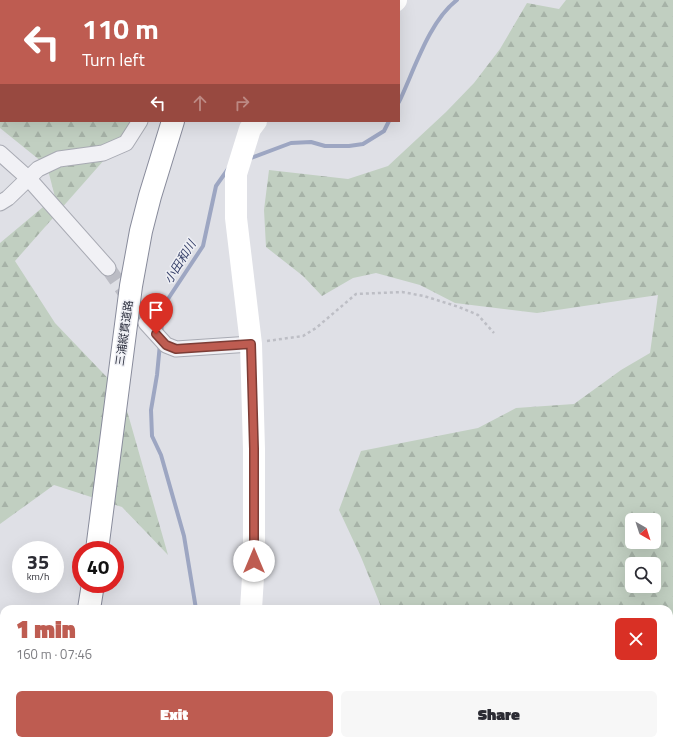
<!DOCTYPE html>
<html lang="en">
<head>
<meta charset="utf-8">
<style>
  body { margin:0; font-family:"Titillium Web","Noto Sans JP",sans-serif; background:#f7f7f7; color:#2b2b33; height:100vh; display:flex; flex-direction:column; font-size:15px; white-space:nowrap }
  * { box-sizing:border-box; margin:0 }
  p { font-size:13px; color:#7c7c81 }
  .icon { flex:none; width:22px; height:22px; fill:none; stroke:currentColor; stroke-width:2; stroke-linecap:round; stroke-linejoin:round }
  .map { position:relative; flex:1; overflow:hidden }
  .details { position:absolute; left:0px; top:605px; width:673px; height:140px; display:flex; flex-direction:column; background:#fff; border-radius:12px 12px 0 0; box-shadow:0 4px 16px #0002 }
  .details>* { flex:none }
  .guide { position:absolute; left:0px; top:0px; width:400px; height:122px; box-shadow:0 4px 16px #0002; background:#be5c51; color:#fff; overflow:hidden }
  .needle { width:26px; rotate:141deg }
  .buttons { position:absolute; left:625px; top:513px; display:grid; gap:8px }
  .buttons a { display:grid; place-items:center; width:36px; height:36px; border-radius:6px; background:#fff; box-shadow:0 4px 16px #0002; font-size:20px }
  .speed { position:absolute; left:12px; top:541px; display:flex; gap:8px; font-size:20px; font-weight:700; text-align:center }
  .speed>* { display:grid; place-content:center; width:52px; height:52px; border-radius:50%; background:#fff; box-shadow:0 4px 16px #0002; line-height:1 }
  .speed small { font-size:10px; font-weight:400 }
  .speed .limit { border:6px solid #d22; background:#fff; color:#111 }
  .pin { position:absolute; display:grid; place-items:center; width:34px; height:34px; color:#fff; margin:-41px -17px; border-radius:50% 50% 50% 0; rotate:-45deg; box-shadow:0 0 4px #0007 }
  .pin .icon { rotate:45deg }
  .me { position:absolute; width:44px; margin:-22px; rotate:0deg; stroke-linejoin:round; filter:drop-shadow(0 0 3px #0008) }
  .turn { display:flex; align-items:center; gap:14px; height:84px; padding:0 16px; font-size:18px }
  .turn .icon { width:52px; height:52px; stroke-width:2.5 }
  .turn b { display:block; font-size:28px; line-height:34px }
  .lanes { display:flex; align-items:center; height:38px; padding:0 16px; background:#0003; justify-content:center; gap:20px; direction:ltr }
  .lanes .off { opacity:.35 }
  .round { display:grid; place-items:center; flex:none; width:42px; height:42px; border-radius:6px; background:#f7f7f7 }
  .summary { display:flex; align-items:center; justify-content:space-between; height:68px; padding:0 16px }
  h1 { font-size:24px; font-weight:800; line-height:30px; color:#be5c51 }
  .button { display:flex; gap:8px; margin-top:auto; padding:8px 16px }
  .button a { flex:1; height:46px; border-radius:6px; background:#be5c51; color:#fff; font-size:16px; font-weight:800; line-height:46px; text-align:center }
  .button a+a { background:#f7f7f7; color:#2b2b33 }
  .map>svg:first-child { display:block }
  .green { fill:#c1cfc1 }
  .forest { fill:url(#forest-firs); fill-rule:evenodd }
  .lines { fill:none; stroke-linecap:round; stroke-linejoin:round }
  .stream { stroke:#9da6c2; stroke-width:4 }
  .street-tunnel { stroke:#bbbcc4; stroke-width:15; stroke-dasharray:15 8; stroke-linecap:butt }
  .lane-casing { stroke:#a8aab3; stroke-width:10 }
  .street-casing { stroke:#a8aab3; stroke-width:17 }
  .highway-casing { stroke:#888b9b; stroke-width:24 }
  .path { stroke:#bdbec5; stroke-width:2.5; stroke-dasharray:3 3; stroke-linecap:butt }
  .lane { stroke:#f1f1f5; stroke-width:8 }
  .street { stroke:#f1f1f5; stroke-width:15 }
  .secondary { stroke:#fff; stroke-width:22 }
  .highway { stroke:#fff; stroke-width:22 }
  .route-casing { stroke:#7c3c35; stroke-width:10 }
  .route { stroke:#be5c51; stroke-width:7 }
  .labels { text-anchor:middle; stroke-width:3; stroke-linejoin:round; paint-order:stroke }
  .street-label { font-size:11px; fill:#292c3b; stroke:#eeeff4 }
  .water-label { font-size:12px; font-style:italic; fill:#38426a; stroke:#eeeff4 }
</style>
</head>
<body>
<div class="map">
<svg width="673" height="745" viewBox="0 0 673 745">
  <defs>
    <pattern id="forest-firs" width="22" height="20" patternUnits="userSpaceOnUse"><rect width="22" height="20" fill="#c1cfc1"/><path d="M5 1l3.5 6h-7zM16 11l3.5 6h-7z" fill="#a6b2a7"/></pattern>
  </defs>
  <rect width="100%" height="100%" fill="#dfe0e6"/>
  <!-- green -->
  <path class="green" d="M673,657V745H496L497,741H669V658Z"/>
  <!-- forest -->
  <path class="forest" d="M566,0H673V657L669,658V609H382L361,557L339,510L361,451L478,428L516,408L574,404L621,370L650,353L658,295L537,313L455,303L420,285L376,273L353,278L322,296L303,276L266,247L264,210L269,170L348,179L388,166L446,112L474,83L500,49L527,3L559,9ZM632,520H654V542H632ZM632,564H654V586H632Z
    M0,41L1,121H133L112,151L15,261L55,323L122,393L168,555L122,507L54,485L0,524V243L55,197L47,166L0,128Z
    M0,687L4,692V741H121L126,745H0Z
    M403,741H497L496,745H402Z"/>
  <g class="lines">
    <!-- stream -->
    <path class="stream" d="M399,102C414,71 429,21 457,0
      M248,159L291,143L311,142L325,146H349L363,144L384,131L389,121
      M161,333L164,305L203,246L216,186L228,169
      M160,344L157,375L151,410L152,436L161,455L184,536L196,609
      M227,741L229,745"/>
    <!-- street-tunnel -->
    <path class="street-tunnel" d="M108,268L146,323"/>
    <defs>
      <path id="lane" d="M243,1V0"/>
      <path id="street" d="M190,1L191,0
        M0,153L29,179L108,268
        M0,203L8,198L38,169L59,159L103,153L126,143L140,121
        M146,323L166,345L176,349L251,344"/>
      <path id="highway" d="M221,1L222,0
        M97,550L131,286L141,231L150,196L173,121
        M89,609L93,584
        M60,745L61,741"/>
    </defs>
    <!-- lane casing -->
    <use href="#lane" class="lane-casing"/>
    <!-- street casing -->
    <use href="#street" class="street-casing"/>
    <!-- highway casing -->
    <use href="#highway" class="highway-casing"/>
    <!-- path -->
    <path class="path" d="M267,341L303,336L316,328L356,294L402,292L424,296L459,307L478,315L494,333
      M669,701L673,698
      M501,745L503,741
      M546,745L552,741
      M606,745L612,741
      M668,745L673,739"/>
    <!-- lane -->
    <use href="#lane" class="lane"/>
    <!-- street -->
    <use href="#street" class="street"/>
    <!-- secondary -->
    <path class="secondary" d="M395,1L396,0
      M251,609L254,561V449L251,344L236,218V174L250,129L256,121
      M252,741L253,745"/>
    <!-- highway -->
    <use href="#highway" class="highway"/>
  </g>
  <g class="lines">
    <defs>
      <path id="route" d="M156,334L166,345L176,349L251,344L254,449V561"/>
    </defs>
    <!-- route casing -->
    <use href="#route" class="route-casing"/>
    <!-- route -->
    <use href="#route" class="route"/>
  </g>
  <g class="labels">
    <!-- street labels -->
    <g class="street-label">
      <text transform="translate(124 333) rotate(-82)" y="4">三浦縦貫道路</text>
    </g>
    <!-- water labels -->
    <g class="water-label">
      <text transform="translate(180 262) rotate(-58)" y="4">小田和川</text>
    </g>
  </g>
</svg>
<div class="buttons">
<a><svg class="needle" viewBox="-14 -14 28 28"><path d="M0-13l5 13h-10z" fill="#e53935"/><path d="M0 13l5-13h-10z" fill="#7c7c81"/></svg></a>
<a><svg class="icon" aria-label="search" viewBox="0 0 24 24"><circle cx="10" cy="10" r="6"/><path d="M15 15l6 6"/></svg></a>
</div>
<div class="speed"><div>35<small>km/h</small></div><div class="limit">40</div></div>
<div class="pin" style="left:156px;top:334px;background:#d93025"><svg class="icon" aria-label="arrive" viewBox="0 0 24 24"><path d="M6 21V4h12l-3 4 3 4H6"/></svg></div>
<svg class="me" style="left:254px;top:561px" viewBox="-20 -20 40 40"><circle r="19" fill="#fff"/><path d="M0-13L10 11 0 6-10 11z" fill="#be5c51"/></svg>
<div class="guide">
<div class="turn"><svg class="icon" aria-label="left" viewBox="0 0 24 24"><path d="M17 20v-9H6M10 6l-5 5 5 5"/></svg><div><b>110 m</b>Turn left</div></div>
<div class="lanes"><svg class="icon" aria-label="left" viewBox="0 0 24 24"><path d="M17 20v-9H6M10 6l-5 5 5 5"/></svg><svg class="icon off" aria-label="ahead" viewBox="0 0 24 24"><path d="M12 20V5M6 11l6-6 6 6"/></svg><svg class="icon off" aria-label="right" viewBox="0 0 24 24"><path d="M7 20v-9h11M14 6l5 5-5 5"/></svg></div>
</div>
<section class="details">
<div class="summary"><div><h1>1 min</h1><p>160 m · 07:46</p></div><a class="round" style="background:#d93025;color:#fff"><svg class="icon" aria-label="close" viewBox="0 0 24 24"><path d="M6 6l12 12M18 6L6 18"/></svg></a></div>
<div class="button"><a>Exit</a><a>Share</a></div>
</section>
</div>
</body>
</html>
